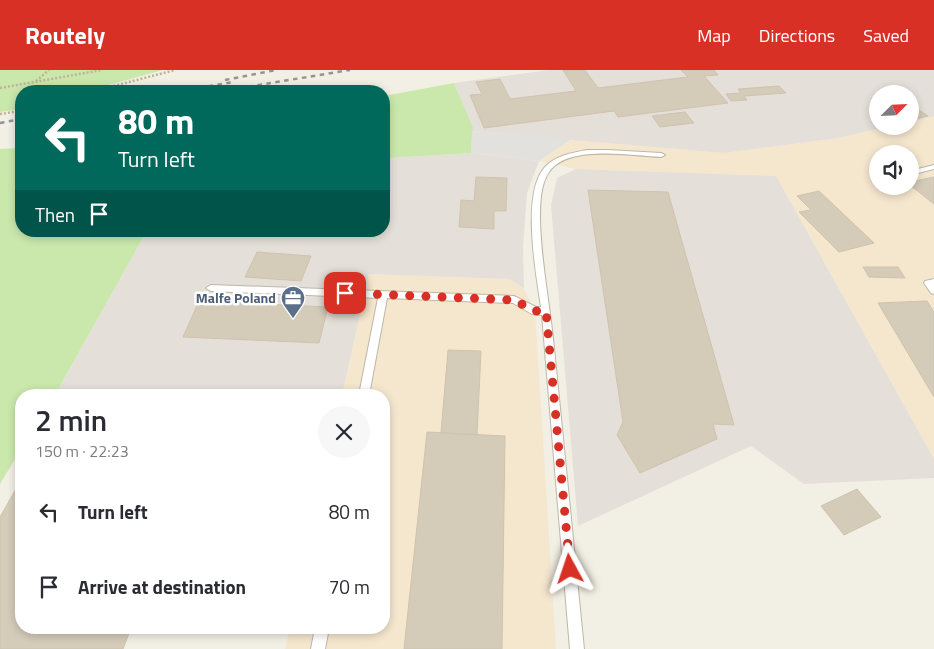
<!DOCTYPE html>
<html lang="en">
<head>
<meta charset="utf-8">
<style>
  body { margin:0; font-family:"Titillium Web",sans-serif; background:#f7f7f7; color:#2b2b33; height:100vh; display:flex; flex-direction:column; font-size:19px; white-space:nowrap }
  * { box-sizing:border-box; margin:0 }
  p { font-size:16px; color:#7c7c81 }
  .icon { flex:none; width:28px; height:28px; fill:none; stroke:currentColor; stroke-width:2; stroke-linecap:round; stroke-linejoin:round }
  .map { position:relative; flex:1; overflow:hidden }
  .sheet { position:absolute; left:15px; top:319px; width:375px; height:245px; display:flex; flex-direction:column; background:#fff; border-radius:20px; box-shadow:0 2px 8px #0003 }
  .sheet>* { flex:none }
  .guide { position:absolute; left:15px; top:15px; width:375px; height:152px; border-radius:20px; box-shadow:0 2px 8px #0003; background:#00695c; color:#fff; overflow:hidden }
  .needle { width:32px; rotate:66deg }
  .controls { position:absolute; left:869px; top:15px; display:grid; gap:10px }
  .controls a { display:grid; place-items:center; width:50px; height:50px; border-radius:50%; background:#fff; box-shadow:0 2px 8px #0003; font-size:25px }
  .pin { position:absolute; display:grid; place-items:center; width:42px; height:42px; color:#fff; margin:-21px; border-radius:10px; box-shadow:0 2px 8px #0006 }
  .me { position:absolute; width:55px; margin:-28px; rotate:355deg; stroke-linejoin:round; filter:drop-shadow(0 0 4px #0008) }
  .turn { display:flex; align-items:center; gap:18px; height:105px; padding:0 20px; font-size:22px }
  .turn .icon { width:65px; height:65px; stroke-width:2.5 }
  .turn b { display:block; font-size:35px; line-height:42px }
  .then { display:flex; align-items:center; height:48px; padding:0 20px; background:#0003; gap:10px; font-size:19px }
  .round { display:grid; place-items:center; flex:none; width:52px; height:52px; border-radius:26px; background:#f7f7f7 }
  .head { display:flex; align-items:center; justify-content:space-between; height:85px; padding:0 20px }
  h1 { font-size:30px; font-weight:600; line-height:38px }
  ul { padding:0; list-style:none }
  li { display:flex; align-items:center; gap:15px; height:75px; padding:0 20px }
  li div { flex:1 }
  li b { display:block; font-size:19px }
  li em { font-style:normal }
  header { display:flex; align-items:center; gap:30px; box-sizing:border-box; height:70px; padding:0 25px; background:#d93025; color:#fff }
  header strong { font-size:24px }
  nav { display:flex; gap:28px; margin-inline-start:auto; font-size:18px }
  .map>svg:first-child { display:block }
  .commercial { fill:#f5e6ce; fill-rule:evenodd }
  .industrial { fill:#e4e0d9 }
  .green { fill:#cae8ac }
  .parking { fill:#e3e1dd }
  .building { fill:#d4cbb9; stroke:#cfc3ad }
  .lines { fill:none; stroke-linecap:round; stroke-linejoin:round }
  .lane-casing { stroke:#beb7a7; stroke-width:2 }
  .path { stroke:#c0b398; stroke-width:2.5; stroke-dasharray:2 2; stroke-linecap:butt }
  .lane { fill:#fff; fill-rule:evenodd }
  .rail { stroke:#949494; stroke-width:2.5; stroke-dasharray:4.5 4.5; stroke-linecap:butt }
  .route { stroke:#d93025; stroke-width:9; stroke-dasharray:0 16.2 }
  .labels { text-anchor:middle; stroke-width:5; stroke-linejoin:round; paint-order:stroke }
  .service-label { font-size:14px; font-weight:bold; fill:#4e5e75; stroke:#fff; text-anchor:end }
</style>
</head>
<body>
<header>
<strong>Routely</strong>
<nav><a>Map</a><a>Directions</a><a>Saved</a></nav>
</header>
<div class="map">
<svg width="934" height="579" viewBox="0 0 934 579">
  <rect width="100%" height="100%" fill="#f2efe4"/>
  <!-- commercial -->
  <path class="commercial" d="M934,46V389L776,106L576,99L539,91L572,69L723,83L838,68L889,56H910V52ZM878,84H910V116H878Z
    M369,204L510,209L524,219L535,241L556,579H285L290,558H384V325H342Z"/>
  <!-- industrial -->
  <path class="industrial" d="M549,0H934V46L910,52V24H878V56H889L838,68L723,83L472,61L473,57L454,13Z
    M471,83L539,91L527,123L523,178L524,219L510,209L369,204L342,325H210L58,320L144,166L160,161H384V104L389,103L390,88Z
    M576,99L776,106L934,389V408L804,414L751,376L578,456L551,135L557,108Z"/>
  <!-- green -->
  <path class="green" d="M0,0H163L86,21H21V39L0,42Z
    M454,13L473,57L471,83L390,88L389,103L384,104V26Z
    M21,78V161H160L144,166L55,325H21V379L0,414V79Z"/>
  <!-- parking -->
  <path class="parking" d="M472,61L572,69L539,91L471,83Z"/>
  <!-- building -->
  <path class="building" d="M563,0H585L598,18L688,7L681,0H714L718,5L704,6L728,33L618,47L614,41L484,58L470,25L482,24L476,12L500,9L510,29L576,21Z
    M779,16L786,23L744,26L747,30L731,31L726,24L741,23L738,19Z
    M913,36L928,46L910,50V37Z
    M685,42L694,53L660,57L652,46Z
    M476,107L507,108L506,141H494V159L459,157L461,130L474,131Z
    M934,107V134L910,115V112Z
    M588,120L668,122L734,355L713,354L717,369L640,403L617,365L623,352Z
    M819,121L874,173L839,182L799,142L811,140L797,126Z
    M257,182L311,186L301,211L245,207Z
    M863,197H898L905,208L869,207Z
    M199,231L328,237L319,273L183,267Z
    M927,231L934,242V327L878,233Z
    M448,280L481,281L477,365L441,363Z
    M427,362L505,366L502,579H404Z
    M21,410V558H131L123,579H0V447Z
    M857,419L881,447L844,465L821,436Z"/>
  <g class="lines">
    <defs>
      <path id="lane" d="M587,80H608L661,83L665,85L661,87C632,86 568,74 549,102C540,115 540,135 540,150C541,193 550,235 554,278C564,378 574,479 584,579H570L542,245L532,244L513,233L387,228L369,325H359L378,228L211,221L206,218L211,215L514,226L536,237H541C536,204 521,123 545,97C556,85 572,83 587,80Z
        M934,95V99L910,105V101Z
        M934,209V224L931,223L924,213L925,211Z
        M315,558H329L325,579H311Z"/>
    </defs>
    <!-- lane casing -->
    <use href="#lane" class="lane-casing"/>
    <!-- path -->
    <path class="path" d="M36,11L49,0
      M0,18L102,0
      M94,21L175,0
      M0,44L21,41"/>
    <!-- lane -->
    <use href="#lane" class="lane"/>
    <!-- rail -->
    <path class="rail" d="M225,10L276,0
      M182,21L233,12
      M222,21L350,0
      M0,53L21,49"/>
  </g>
  <g class="lines">
    <!-- route -->
    <path class="route" d="M345,223L514,230L535,241H546L570,499"/>
  </g>
  <!-- icons -->
  <defs>
    <symbol id="office-pin" viewBox="-11 -11 22 30"><path d="M0 17L-7.5 6A9.5 9.5 0 1 1 7.5 6Z" fill="#5c6f8a" stroke="#fff"/><path d="M-6-3h4V-5.5h4V-3h4V5H-6ZM-1-4.5V-3h2v-1.5ZM-6 0V1H6V0Z" fill="#fff"/></symbol>
  </defs>
  <g fill-rule="evenodd">
    <use href="#office-pin" x="279" y="214" width="28" height="38"/>
  </g>
  <g class="labels">
    <!-- service labels -->
    <g class="service-label">
      <text x="276" y="233">Malfe Poland</text>
    </g>
  </g>
</svg>
<div class="controls">
<a><svg class="needle" viewBox="-14 -14 28 28"><path d="M0-13l5 13h-10z" fill="#e53935"/><path d="M0 13l5-13h-10z" fill="#7c7c81"/></svg></a>
<a><svg class="icon" aria-label="sound" viewBox="0 0 24 24"><path d="M4 9h4l5-4v14l-5-4H4zM17 9q2 3 0 6"/></svg></a>
</div>
<div class="pin" style="left:345px;top:223px;background:#d93025"><svg class="icon" aria-label="arrive" viewBox="0 0 24 24"><path d="M6 21V4h12l-3 4 3 4H6"/></svg></div>
<svg class="me" style="left:570px;top:499px" viewBox="-20 -20 40 40"><path d="M0-17L14 15 0 8-14 15z" fill="#d93025" stroke="#fff" stroke-width="4"/></svg>
<div class="guide">
<div class="turn"><svg class="icon" aria-label="left" viewBox="0 0 24 24"><path d="M17 20v-9H6M10 6l-5 5 5 5"/></svg><div><b>80 m</b>Turn left</div></div>
<div class="then">Then<svg class="icon" aria-label="arrive" viewBox="0 0 24 24"><path d="M6 21V4h12l-3 4 3 4H6"/></svg></div>
</div>
<section class="sheet">
<div class="head"><div><h1>2 min</h1><p>150 m · 22:23</p></div><a class="round"><svg class="icon" aria-label="close" viewBox="0 0 24 24"><path d="M6 6l12 12M18 6L6 18"/></svg></a></div>
<ul>
<li><svg class="icon" aria-label="left" viewBox="0 0 24 24"><path d="M17 20v-9H6M10 6l-5 5 5 5"/></svg><div><b>Turn left</b></div><em>80 m</em></li>
<li><svg class="icon" aria-label="arrive" viewBox="0 0 24 24"><path d="M6 21V4h12l-3 4 3 4H6"/></svg><div><b>Arrive at destination</b></div><em>70 m</em></li>
</ul>
</section>
</div>
</body>
</html>
